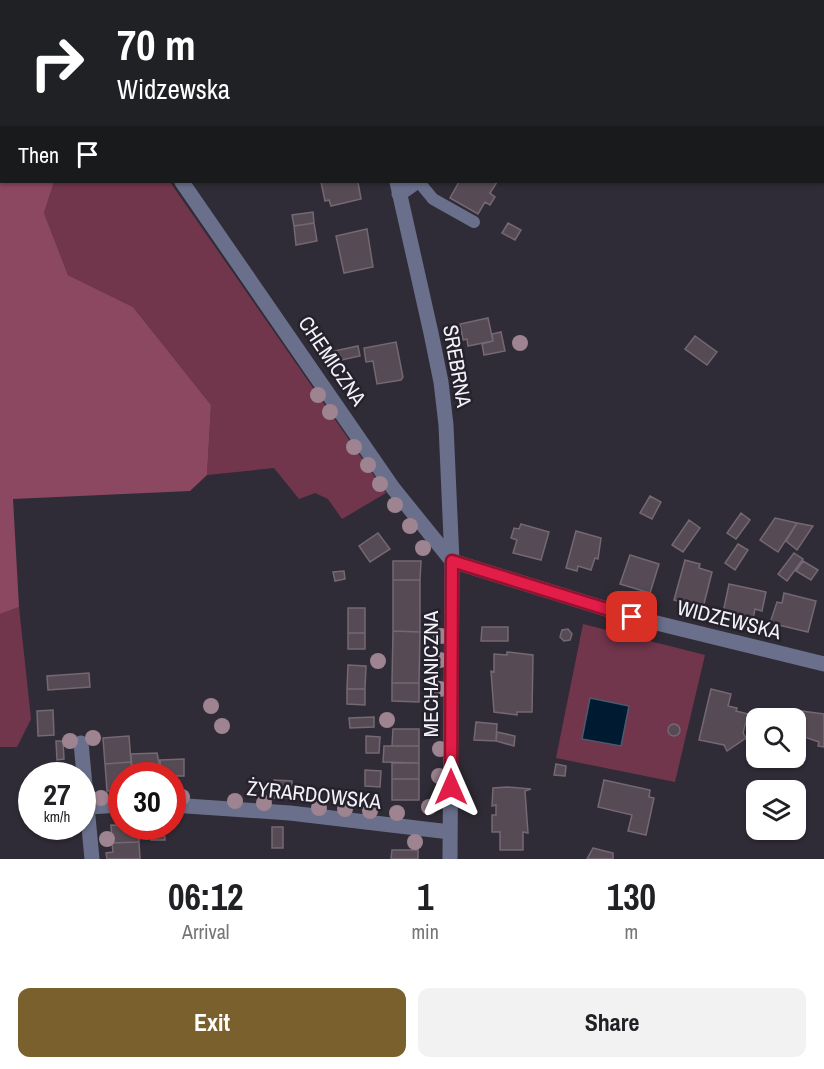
<!DOCTYPE html>
<html lang="en">
<head>
<meta charset="utf-8">
<style>
  body { margin:0; font-family:"Archivo Narrow",sans-serif; background:#f2f2f2; color:#202124; height:100vh; display:flex; flex-direction:column; font-size:22px; white-space:nowrap }
  * { box-sizing:border-box; margin:0 }
  p { font-size:20px; color:#757577 }
  .icon { flex:none; width:33px; height:33px; fill:none; stroke:currentColor; stroke-width:2; stroke-linecap:round; stroke-linejoin:round }
  .map { position:relative; height:859px; overflow:hidden }
  .sheet { display:flex; flex-direction:column; background:#fff; flex:1 }
  .sheet>* { flex:none }
  .hud { position:absolute; left:0px; top:0px; width:825px; height:183px; box-shadow:0 2px 4px #0004; background:#202124; color:#fff; overflow:hidden }
  .fabs { position:absolute; left:746px; top:708px; display:grid; gap:12px }
  .fabs a { display:grid; place-items:center; width:60px; height:60px; border-radius:12px; background:#fff; box-shadow:0 2px 4px #0004; font-size:30px }
  .speed { position:absolute; left:18px; top:762px; display:flex; gap:12px; font-size:30px; font-weight:700; text-align:center }
  .speed>* { display:grid; place-content:center; width:78px; height:78px; border-radius:50%; background:#fff; box-shadow:0 2px 4px #0004; line-height:1 }
  .speed small { font-size:15px; font-weight:400 }
  .speed .limit { border:9px solid #d22; background:#fff; color:#111 }
  .pin { position:absolute; display:grid; place-items:center; width:51px; height:51px; color:#fff; margin:-26px; border-radius:12px; box-shadow:0 3px 9px #0006 }
  .me { position:absolute; width:66px; margin:-33px; rotate:0deg; stroke-linejoin:round; filter:drop-shadow(0 0 4px #0008) }
  .turn { display:flex; align-items:center; gap:21px; height:126px; padding:0 18px; font-size:27px }
  .turn .icon { width:78px; height:78px; stroke-width:2.5 }
  .turn b { display:block; font-size:42px; line-height:51px }
  .then { display:flex; align-items:center; height:57px; padding:0 18px; background:#0003; gap:12px; font-size:22px }
  .eta { display:flex; justify-content:space-evenly; align-items:center; height:102px; text-align:center }
  .eta b { font-size:36px; font-weight:700; line-height:42px }
  .action { display:flex; gap:12px; margin-top:auto; padding:12px 18px }
  .action a { flex:1; height:69px; border-radius:12px; background:#79602c; color:#fff; font-size:24px; font-weight:700; line-height:69px; text-align:center }
  .action a+a { background:#f2f2f2; color:#202124 }
  .map>svg:first-child { display:block }
  .green { fill:#72364c }
  .forest { fill:#8c4861 }
  .water { fill:#001a31; stroke:#495b6d; stroke-width:1.5 }
  .building { fill:#564b54; stroke:#746873; stroke-width:1.5 }
  .lines { fill:none; stroke-linecap:round; stroke-linejoin:round }
  .service { stroke:#6a708b; stroke-width:12 }
  .minor { stroke:#6a708b; stroke-width:15 }
  .tree { fill:#9d8490 }
  .route-casing { stroke:#92132f; stroke-width:15 }
  .route { stroke:#e11d48; stroke-width:10 }
  .labels { text-anchor:middle; stroke-width:5; stroke-linejoin:round; paint-order:stroke }
  .street-label { font-size:21px; fill:#f4f2f9; stroke:#26222d }
</style>
</head>
<body>
<div class="map">
<svg width="824" height="859" viewBox="0 0 824 859">
  <rect width="100%" height="100%" fill="#302c37"/>
  <!-- green -->
  <path class="green" d="M54,182H170L386,493L342,519L328,499L315,493L299,499L274,468L207,475L211,405L133,307L68,275L44,213Z
    M19,607L31,719L17,747H0V614Z
    M583,624L705,655L675,782L556,758Z"/>
  <!-- forest -->
  <path class="forest" d="M0,72L2,182H54L44,213L68,275L133,307L211,405L207,475L190,491L13,499L19,607L0,614Z"/>
  <!-- water -->
  <path class="water" d="M590,698L629,706L621,746L582,739Z"/>
  <!-- building -->
  <path class="building" d="M321,182H358L361,199L331,206L329,200L325,201Z
    M459,182H497L490,193L495,197L490,205L485,202L478,214L450,198Z
    M313,212L314,223L294,226L292,215Z
    M314,223L317,241L296,245L294,226Z
    M508,223L521,230L515,240L502,233Z
    M367,229L373,267L344,273L336,236Z
    M488,318L493,341L468,346L467,339L463,340L460,324Z
    M501,332L505,351L484,355L482,344L493,341L492,334Z
    M695,336L717,352L707,365L685,349Z
    M396,342L403,377L401,380L377,384L373,361L366,362L364,348Z
    M358,346L360,356L327,363L325,353Z
    M650,496L661,502L652,519L640,513Z
    M741,513L750,520L736,539L727,533Z
    M775,518L797,523L778,552L760,540Z
    M689,520L700,528L683,552L672,545Z
    M797,523L813,526L797,550L786,541Z
    M521,524L549,532L541,560L513,553L517,540L511,538L514,528L519,529Z
    M576,531L601,538L598,559L595,558L591,570L578,566L577,571L566,568Z
    M378,533L390,549L370,562L359,546Z
    M738,544L748,550L735,570L725,563Z
    M794,553L803,559L787,581L778,574Z
    M630,555L659,564L650,593L620,584Z
    M685,560L700,564L699,568L712,572L703,608L674,600Z
    M393,561H421L420,580H393Z
    M803,561L818,570L811,580L796,571Z
    M344,571L345,579L335,581L333,572Z
    M393,580H420V632L393,631Z
    M729,584L766,592L762,611L755,609L753,619L723,613Z
    M784,593L816,601L808,632L770,623L777,602L782,603Z
    M348,608H365V633H348Z
    M482,627H508V641H481Z
    M568,629L572,634L570,640L564,641L560,637L562,630Z
    M393,631L420,632L419,683H392Z
    M348,633H365V649H348Z
    M507,652L533,655L532,712H517V715L494,712L491,671L494,672V654L507,655Z
    M348,665L366,666L365,689H347Z
    M89,673L90,687L48,690L47,676Z
    M392,683H419V702L392,701Z
    M347,689H365V705L347,704Z
    M711,689L731,694L728,706L737,708L736,711L748,714L743,733L746,738L727,751L724,745L699,740Z
    M53,710L54,735L38,736L37,711Z
    M802,711L824,714V747L818,746L819,742L796,734Z
    M374,717V727L350,728L349,718Z
    M476,722L497,724L496,741L474,740Z
    M668 730a6 6 0 1 1 12 0a6 6 0 1 1-12 0Z
    M393,729H419V746H392Z
    M497,732L515,736L514,746L496,741Z
    M129,736L131,762L105,764L103,738Z
    M366,736L380,737L379,753H366Z
    M56,741H63L64,759L57,760Z
    M384,746H419V763L383,762Z
    M157,753L160,767L132,770L131,754Z
    M184,759V776H161L160,760Z
    M131,762L132,776H122V790L107,791L105,764Z
    M392,763H419V779H392Z
    M556,764L566,766L565,776L554,775Z
    M365,770L381,771L380,787L365,786Z
    M392,779H419V800H392Z
    M274,780L292,781L291,798H274Z
    M604,780L650,790L649,797L654,798L646,835L628,831L632,815L598,807Z
    M507,787L531,789L525,791L528,833L523,832V850H500V832H492V815H496V805L492,806L493,788Z
    M346,792L357,793L356,805L344,804Z
    M795,798L802,800L798,819L795,818Z
    M111,825L138,826L139,842L112,843Z
    M272,827H283V848H272Z
    M164,832L165,840H151V833Z
    M139,842L140,859H107L106,853L113,852L112,843Z
    M593,848L613,853V859H587Z
    M392,850H418V859H391Z"/>
  <g class="lines">
    <!-- service -->
    <path class="service" d="M419,182L433,199L474,222"/>
    <!-- minor -->
    <path class="minor" d="M52,0L53,2
      M360,0V2
      M546,2L547,0
      M182,182L393,488L452,561
      M397,182L431,333L441,382L446,425L452,561L450,859
      M399,194L416,182
      M452,561L632,617L824,664
      M81,743L92,859
      M172,805L290,813L450,832
      M88,807L122,805"/>
  </g>
  <!-- trees -->
  <g class="tree">
    <circle cx="520" cy="343" r="8"/>
    <circle cx="318" cy="395" r="8"/>
    <circle cx="330" cy="412" r="8"/>
    <circle cx="354" cy="447" r="8"/>
    <circle cx="368" cy="465" r="8"/>
    <circle cx="380" cy="484" r="8"/>
    <circle cx="395" cy="505" r="8"/>
    <circle cx="410" cy="526" r="8"/>
    <circle cx="423" cy="548" r="8"/>
    <circle cx="685" cy="610" r="8"/>
    <circle cx="441" cy="636" r="8"/>
    <circle cx="440" cy="660" r="8"/>
    <circle cx="378" cy="661" r="8"/>
    <circle cx="440" cy="689" r="8"/>
    <circle cx="211" cy="706" r="8"/>
    <circle cx="387" cy="720" r="8"/>
    <circle cx="222" cy="726" r="8"/>
    <circle cx="93" cy="738" r="8"/>
    <circle cx="70" cy="741" r="8"/>
    <circle cx="440" cy="749" r="8"/>
    <circle cx="439" cy="776" r="8"/>
    <circle cx="182" cy="797" r="8"/>
    <circle cx="101" cy="798" r="8"/>
    <circle cx="235" cy="801" r="8"/>
    <circle cx="264" cy="803" r="8"/>
    <circle cx="429" cy="807" r="8"/>
    <circle cx="319" cy="808" r="8"/>
    <circle cx="345" cy="809" r="8"/>
    <circle cx="370" cy="811" r="8"/>
    <circle cx="397" cy="813" r="8"/>
    <circle cx="107" cy="839" r="8"/>
    <circle cx="415" cy="842" r="8"/>
  </g>
  <g class="lines">
    <defs>
      <path id="route" d="M451,787L452,561L632,617"/>
    </defs>
    <!-- route casing -->
    <use href="#route" class="route-casing"/>
    <!-- route -->
    <use href="#route" class="route"/>
  </g>
  <g class="labels">
    <!-- street labels -->
    <g class="street-label">
      <text transform="translate(332 361) rotate(56)" y="7">CHEMICZNA</text>
      <text transform="translate(457 366) rotate(80)" y="7">SREBRNA</text>
      <text transform="translate(729 620) rotate(14)" y="7">WIDZEWSKA</text>
      <text transform="translate(431 674) rotate(-90)" y="7">MECHANICZNA</text>
      <text transform="translate(314 795) rotate(6)" y="7">ŻYRARDOWSKA</text>
    </g>
  </g>
</svg>
<div class="fabs">
<a><svg class="icon" aria-label="search" viewBox="0 0 24 24"><circle cx="10" cy="10" r="6"/><path d="M15 15l6 6"/></svg></a>
<a><svg class="icon" aria-label="layers" viewBox="0 0 24 24"><path d="M12 4l9 5-9 5-9-5zM3 14l9 5 9-5"/></svg></a>
</div>
<div class="speed"><div>27<small>km/h</small></div><div class="limit">30</div></div>
<div class="pin" style="left:632px;top:617px;background:#d93025"><svg class="icon" aria-label="arrive" viewBox="0 0 24 24"><path d="M6 21V4h12l-3 4 3 4H6"/></svg></div>
<svg class="me" style="left:451px;top:787px" viewBox="-20 -20 40 40"><path d="M0-17L14 15 0 8-14 15z" fill="#e11d48" stroke="#fff" stroke-width="4"/></svg>
<div class="hud">
<div class="turn"><svg class="icon" aria-label="right" viewBox="0 0 24 24"><path d="M7 20v-9h11M14 6l5 5-5 5"/></svg><div><b>70 m</b>Widzewska</div></div>
<div class="then">Then<svg class="icon" aria-label="arrive" viewBox="0 0 24 24"><path d="M6 21V4h12l-3 4 3 4H6"/></svg></div>
</div>
</div>
<section class="sheet">
<div class="eta">
<div><b>06:12</b><p>Arrival</p></div>
<div><b>1</b><p>min</p></div>
<div><b>130</b><p>m</p></div>
</div>
<div class="action"><a>Exit</a><a>Share</a></div>
</section>
</body>
</html>
